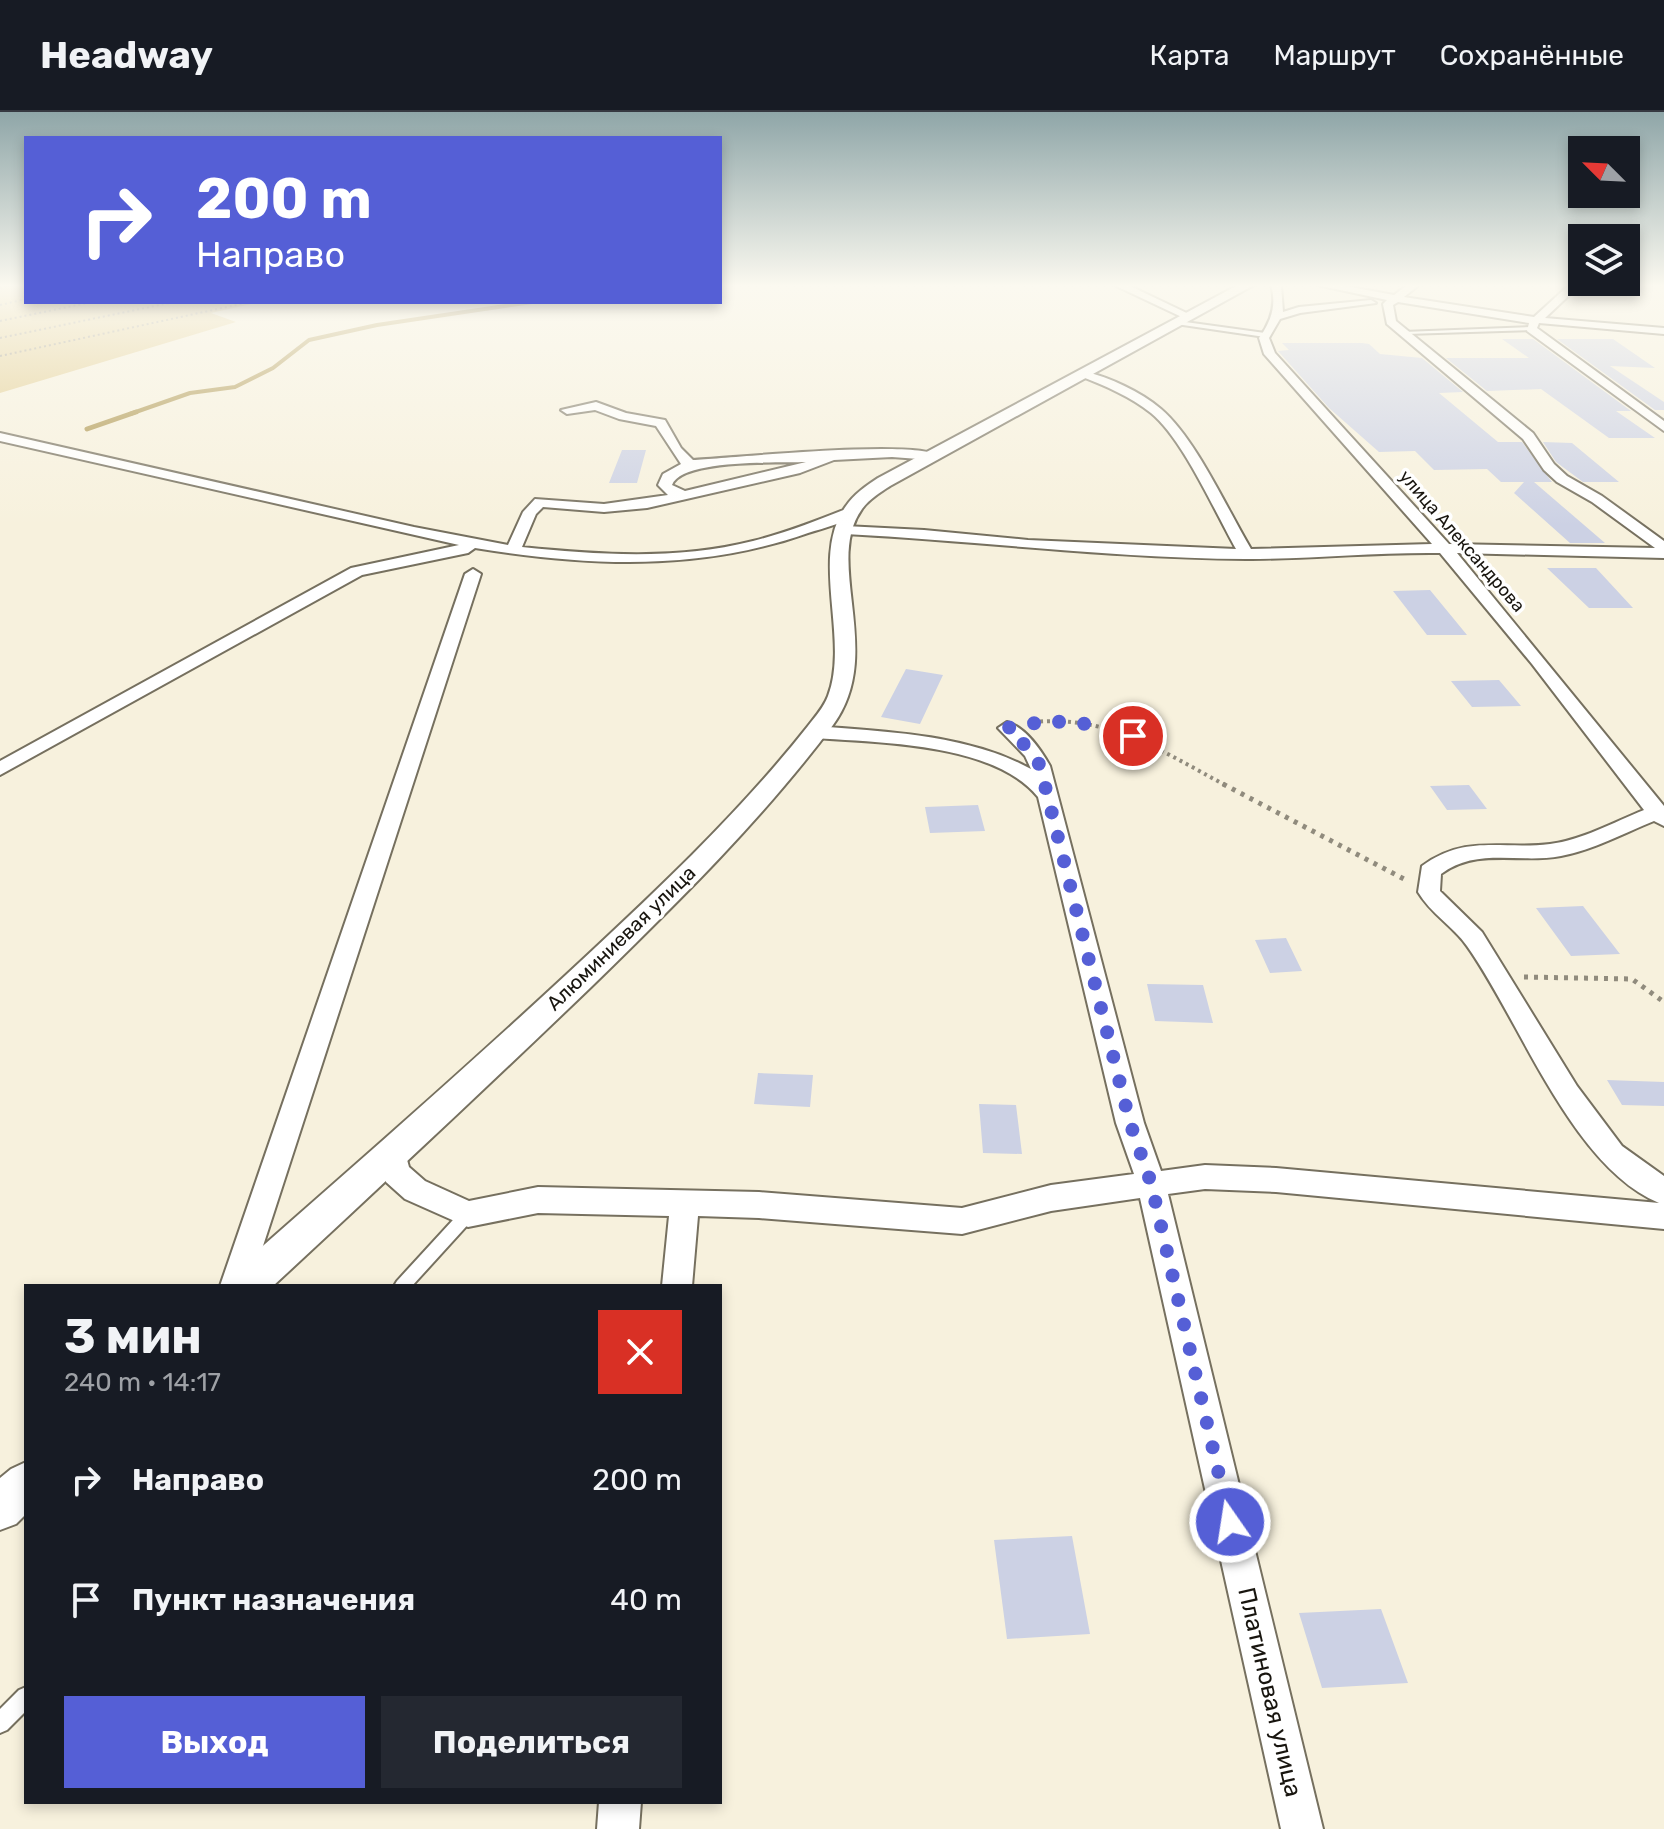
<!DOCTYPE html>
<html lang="ru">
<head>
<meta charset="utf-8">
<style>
  body { margin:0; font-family:Rubik,sans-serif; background:#242831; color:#f1f3f6; height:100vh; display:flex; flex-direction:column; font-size:30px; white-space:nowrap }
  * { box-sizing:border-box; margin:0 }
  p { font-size:26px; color:#9ea1a6 }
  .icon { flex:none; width:44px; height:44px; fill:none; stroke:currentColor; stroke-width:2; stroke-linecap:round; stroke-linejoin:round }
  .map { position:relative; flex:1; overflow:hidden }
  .details { position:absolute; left:24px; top:1172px; width:698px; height:520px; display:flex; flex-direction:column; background:#171b24; border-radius:0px; box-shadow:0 4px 12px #0003 }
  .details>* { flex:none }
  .top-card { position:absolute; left:24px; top:24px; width:698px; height:168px; border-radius:0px; box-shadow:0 4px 12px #0003; background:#555fd6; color:#fff; overflow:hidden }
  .needle { width:52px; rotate:294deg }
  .tools { position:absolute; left:1568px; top:24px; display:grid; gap:16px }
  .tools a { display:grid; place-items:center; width:72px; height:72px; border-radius:0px; background:#171b24; box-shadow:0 4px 12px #0003; font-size:40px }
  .pin { position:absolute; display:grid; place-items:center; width:68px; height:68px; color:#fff; margin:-34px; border:4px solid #fff; border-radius:50%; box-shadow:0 2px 8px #0007 }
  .me { position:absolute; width:88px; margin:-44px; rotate:347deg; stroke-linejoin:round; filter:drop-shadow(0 0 6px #0008) }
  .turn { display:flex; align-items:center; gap:28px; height:168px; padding:0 40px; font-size:36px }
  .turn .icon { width:104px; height:104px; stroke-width:2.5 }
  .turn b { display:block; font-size:56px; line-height:68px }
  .round { display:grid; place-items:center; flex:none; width:84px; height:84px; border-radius:0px; background:#242831 }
  .overview { display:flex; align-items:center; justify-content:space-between; height:136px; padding:0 40px }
  h1 { font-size:48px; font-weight:700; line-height:60px }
  .primary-button { display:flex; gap:16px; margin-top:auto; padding:16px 40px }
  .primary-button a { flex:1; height:92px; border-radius:0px; background:#555fd6; color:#fff; font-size:32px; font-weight:700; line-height:92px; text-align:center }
  .primary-button a+a { background:#242831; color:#f1f3f6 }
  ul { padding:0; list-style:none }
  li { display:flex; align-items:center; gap:24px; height:120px; padding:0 40px }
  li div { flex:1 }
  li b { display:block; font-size:30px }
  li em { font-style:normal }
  header { display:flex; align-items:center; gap:48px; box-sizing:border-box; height:112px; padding:0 40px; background:#171b24; border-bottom:2px solid #363941 }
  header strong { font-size:38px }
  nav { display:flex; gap:44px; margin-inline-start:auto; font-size:28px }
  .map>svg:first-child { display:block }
  .green { fill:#e0c988 }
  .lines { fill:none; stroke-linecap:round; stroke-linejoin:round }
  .stream-far1 { stroke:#aa9147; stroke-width:4 }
  .stream { stroke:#aa9147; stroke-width:5 }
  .building { fill:#ccd1e4 }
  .service-casing { stroke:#76705f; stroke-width:4 }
  .minor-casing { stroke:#76705f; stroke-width:4 }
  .tertiary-casing { stroke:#76705f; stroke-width:4 }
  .path-far2 { stroke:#908b7d; stroke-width:2; stroke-dasharray:2 3; stroke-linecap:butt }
  .path-far1 { stroke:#908b7d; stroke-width:4; stroke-dasharray:3 4; stroke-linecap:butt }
  .path { stroke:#908b7d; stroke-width:5; stroke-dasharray:4 6; stroke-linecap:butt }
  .service { fill:#fff; fill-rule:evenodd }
  .minor { fill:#fff; fill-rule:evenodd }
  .tertiary { fill:#fff; fill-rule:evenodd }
  .route { stroke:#555fd6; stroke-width:14; stroke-dasharray:0 25.2 }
  .labels { text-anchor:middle; stroke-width:7; stroke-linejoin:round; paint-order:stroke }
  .far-street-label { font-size:18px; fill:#18150f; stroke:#fff }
  .street-label { font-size:20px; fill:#18150f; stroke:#fff }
  .near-street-label { font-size:24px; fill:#18150f; stroke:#fff }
</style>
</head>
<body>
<header>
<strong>Headway</strong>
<nav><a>Карта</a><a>Маршрут</a><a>Сохранённые</a></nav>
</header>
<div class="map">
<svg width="1664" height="1717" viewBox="0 0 1664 1717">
  <rect width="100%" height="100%" fill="#f7f1dd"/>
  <!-- green -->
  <path class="green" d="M0,173H26V190H260L211,201L236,210L0,281Z"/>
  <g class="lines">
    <!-- stream-far1 -->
    <path class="stream-far1" d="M130,302L190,281L235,275L273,256L309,228L377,213L532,190"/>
    <!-- stream -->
    <path class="stream" d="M87,317L136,300"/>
  </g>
  <!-- building -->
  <path class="building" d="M1502,227H1533L1631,299H1616L1655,326H1609L1541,277L1487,279L1446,246H1529Z
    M1557,227H1613L1655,256L1610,254L1664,290V298H1655Z
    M1282,231H1362L1369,232L1380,242L1422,246L1463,280L1439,281L1498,330H1522L1552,370H1534L1605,431H1570L1514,381L1524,370H1501L1487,357L1434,358L1415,339L1379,340L1329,296L1278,239L1289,238Z
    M1543,330L1572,331L1619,370H1583L1556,350Z
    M622,338H646L637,371H609Z
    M1547,456H1596L1633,496H1589Z
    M1430,478L1467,523H1427L1393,479Z
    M906,557L943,563L920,612L881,605Z
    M1499,568L1521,594L1472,595L1451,569Z
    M1469,673L1487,697L1447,698L1430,674Z
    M978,693L985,719L930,721L925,695Z
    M1583,794L1620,842L1571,844L1536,796Z
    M1286,826L1302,859L1270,861L1255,828Z
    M1147,872L1203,873L1213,911L1155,909Z
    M758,961L813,963L810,995L754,992Z
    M1607,968L1664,970V994L1622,993Z
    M979,992L1016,993L1022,1042L983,1041Z
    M1072,1424L1090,1522L1007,1527L994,1428Z
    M1381,1497L1408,1571L1322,1576L1299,1501Z"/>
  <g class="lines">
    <defs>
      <path id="service" d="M1178,209L1265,221L1268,223L1265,225L1176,212Z
        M1531,215L1533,218L1406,222L1403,220Z
        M468,1096L473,1097L475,1102L473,1107L412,1174H394L397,1169L463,1097Z
        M26,1575V1599L7,1618L0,1621V1597L19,1578Z"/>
      <path id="minor" d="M1114,173H1128L1195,205L1186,207Z
        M1271,173H1281L1283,200L1299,195L1371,188L1376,191L1300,201L1280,207L1269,226L1275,241L1449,432L1655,436L1592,390L1557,370L1544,358L1523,327L1387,212L1383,192L1387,188L1317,173H1340L1394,183L1407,173H1419L1404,185L1534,205L1569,173H1580L1545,206L1664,216V222L1539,211L1537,216L1664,309V319L1527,219L1529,211L1398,190L1393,193L1396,209L1533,321L1554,352L1567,364L1602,384L1664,429V446L1457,441L1664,694V714L1654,709C1624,721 1593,738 1561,744C1520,752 1477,735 1441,762L1440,779L1482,820L1577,974L1622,1034L1664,1064V1117L1276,1080L1205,1077L1168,1082L1323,1717H1281L1140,1086L1051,1099L962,1122L759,1106L698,1104L692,1174H662L669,1104L538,1101L468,1115L405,1087L386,1070L379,1041L383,1033L393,1029L403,1033L409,1055L425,1069L469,1089L538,1075L759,1080L962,1096L1051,1073L1134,1062L1116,1011L1038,685C994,631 881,631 816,626L807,620L816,614C887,620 967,622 1031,657L1025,644L998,616L1007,610C1025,615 1041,638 1050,654L1144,1011L1161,1059L1205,1053L1276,1056L1659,1091C1571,1054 1520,908 1467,834C1453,814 1431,802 1418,780L1422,754C1466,722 1501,738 1550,732C1582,728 1614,710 1644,698L1532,552L1440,441C1375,440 1310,447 1246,447C1111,446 979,429 845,422L838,418L845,414L924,418L1028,428L1236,437C1215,400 1183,327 1151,301C1130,284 1105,274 1080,264L1078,262L1084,259C1110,266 1140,279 1161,297C1196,327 1227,397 1251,437L1432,432L1264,242L1259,226C1271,210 1277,193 1271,173Z
        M596,290L626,301L665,308L681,336L693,348C732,346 916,327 939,344L932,348L892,345L834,348L800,361L647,396L604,400L543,395L536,402L522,435C599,443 678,448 753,429C785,421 816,409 846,397L851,396L858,400C846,411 824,416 808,421C699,460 586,454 475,436L468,441L362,463L0,663V649L351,456L459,433L0,329V321L414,415L508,433L523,400L535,387L604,392L668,383L658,373L663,362L681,352L656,314L619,307L595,298L567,302L561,298ZM806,350L685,379L672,373C682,347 779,351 806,350Z
        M473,457L481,462L250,1174H220L465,462Z
        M599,1690H641L639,1717H597Z"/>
      <path id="tertiary" d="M1238,173H1254L890,374C881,380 869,387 862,397C823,451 886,541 833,613C762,708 676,792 591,875C486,976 380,1075 273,1174H227L232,1161C345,1062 457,964 567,862C651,784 736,705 808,614C815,605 824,595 828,584C850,526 809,445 846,394C854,382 866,374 878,366Z
        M26,1350V1402L16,1412L0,1418V1366L11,1357Z"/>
    </defs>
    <!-- service casing -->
    <use href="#service" class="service-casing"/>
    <!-- minor casing -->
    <use href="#minor" class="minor-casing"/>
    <!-- tertiary casing -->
    <use href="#tertiary" class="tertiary-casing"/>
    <!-- path-far2 -->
    <path class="path-far2" d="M0,176L14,173
      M0,193L26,187
      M0,209L92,190
      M0,226L174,190
      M0,244L250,190"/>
    <!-- path-far1 -->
    <path class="path-far1" d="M1033,610C1110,603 1161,639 1227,674"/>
    <!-- path -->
    <path class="path" d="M1223,672L1404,767
      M1524,865L1632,867L1664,890"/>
    <!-- service -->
    <use href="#service" class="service"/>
    <!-- minor -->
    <use href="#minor" class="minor"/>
    <!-- tertiary -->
    <use href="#tertiary" class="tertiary"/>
  </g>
  <!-- sky -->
  <linearGradient id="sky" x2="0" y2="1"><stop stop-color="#8fa6a8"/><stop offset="0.42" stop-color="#fbf9f0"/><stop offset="1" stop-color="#fbf9f0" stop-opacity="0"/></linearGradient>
  <rect width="1664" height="414" fill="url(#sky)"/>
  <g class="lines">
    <!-- route -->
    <path class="route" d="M1133,624C1085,609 1057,605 1007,616L1033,641L1040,654L1130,1011L1151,1071L1230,1410"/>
  </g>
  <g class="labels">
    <!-- far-street labels -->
    <g class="far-street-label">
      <text transform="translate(1462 429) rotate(49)" y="6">улица Александрова</text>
    </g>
    <!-- street labels -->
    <g class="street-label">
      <text transform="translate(621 826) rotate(-44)" y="7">Алюминиевая улица</text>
    </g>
    <!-- near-street labels -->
    <g class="near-street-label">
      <text transform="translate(1270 1580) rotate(77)" y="8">Платиновая улица</text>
    </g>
  </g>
</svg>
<div class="tools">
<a><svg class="needle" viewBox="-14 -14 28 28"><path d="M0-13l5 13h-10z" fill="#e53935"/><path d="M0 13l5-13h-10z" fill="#9ea1a6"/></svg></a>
<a><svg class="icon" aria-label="layers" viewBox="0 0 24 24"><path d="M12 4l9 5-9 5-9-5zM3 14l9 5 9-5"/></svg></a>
</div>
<div class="pin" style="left:1133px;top:624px;background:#d93025"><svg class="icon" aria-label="arrive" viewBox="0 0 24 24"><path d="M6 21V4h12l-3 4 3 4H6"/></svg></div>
<svg class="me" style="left:1230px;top:1410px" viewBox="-20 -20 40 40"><circle r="17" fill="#555fd6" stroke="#fff" stroke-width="3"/><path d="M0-11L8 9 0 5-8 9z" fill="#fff"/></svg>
<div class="top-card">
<div class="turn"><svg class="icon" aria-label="right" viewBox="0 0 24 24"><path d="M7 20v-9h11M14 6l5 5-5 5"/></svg><div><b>200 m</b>Направо</div></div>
</div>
<section class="details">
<div class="overview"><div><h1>3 мин</h1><p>240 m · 14:17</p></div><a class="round" style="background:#d93025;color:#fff"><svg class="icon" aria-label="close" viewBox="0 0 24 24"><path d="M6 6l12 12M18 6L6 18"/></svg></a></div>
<ul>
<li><svg class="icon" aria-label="right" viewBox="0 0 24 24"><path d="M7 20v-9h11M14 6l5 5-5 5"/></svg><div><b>Направо</b></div><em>200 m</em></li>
<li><svg class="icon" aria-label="arrive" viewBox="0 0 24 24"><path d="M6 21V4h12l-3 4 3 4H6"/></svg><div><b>Пункт назначения</b></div><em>40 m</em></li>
</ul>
<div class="primary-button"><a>Выход</a><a>Поделиться</a></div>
</section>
</div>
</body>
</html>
